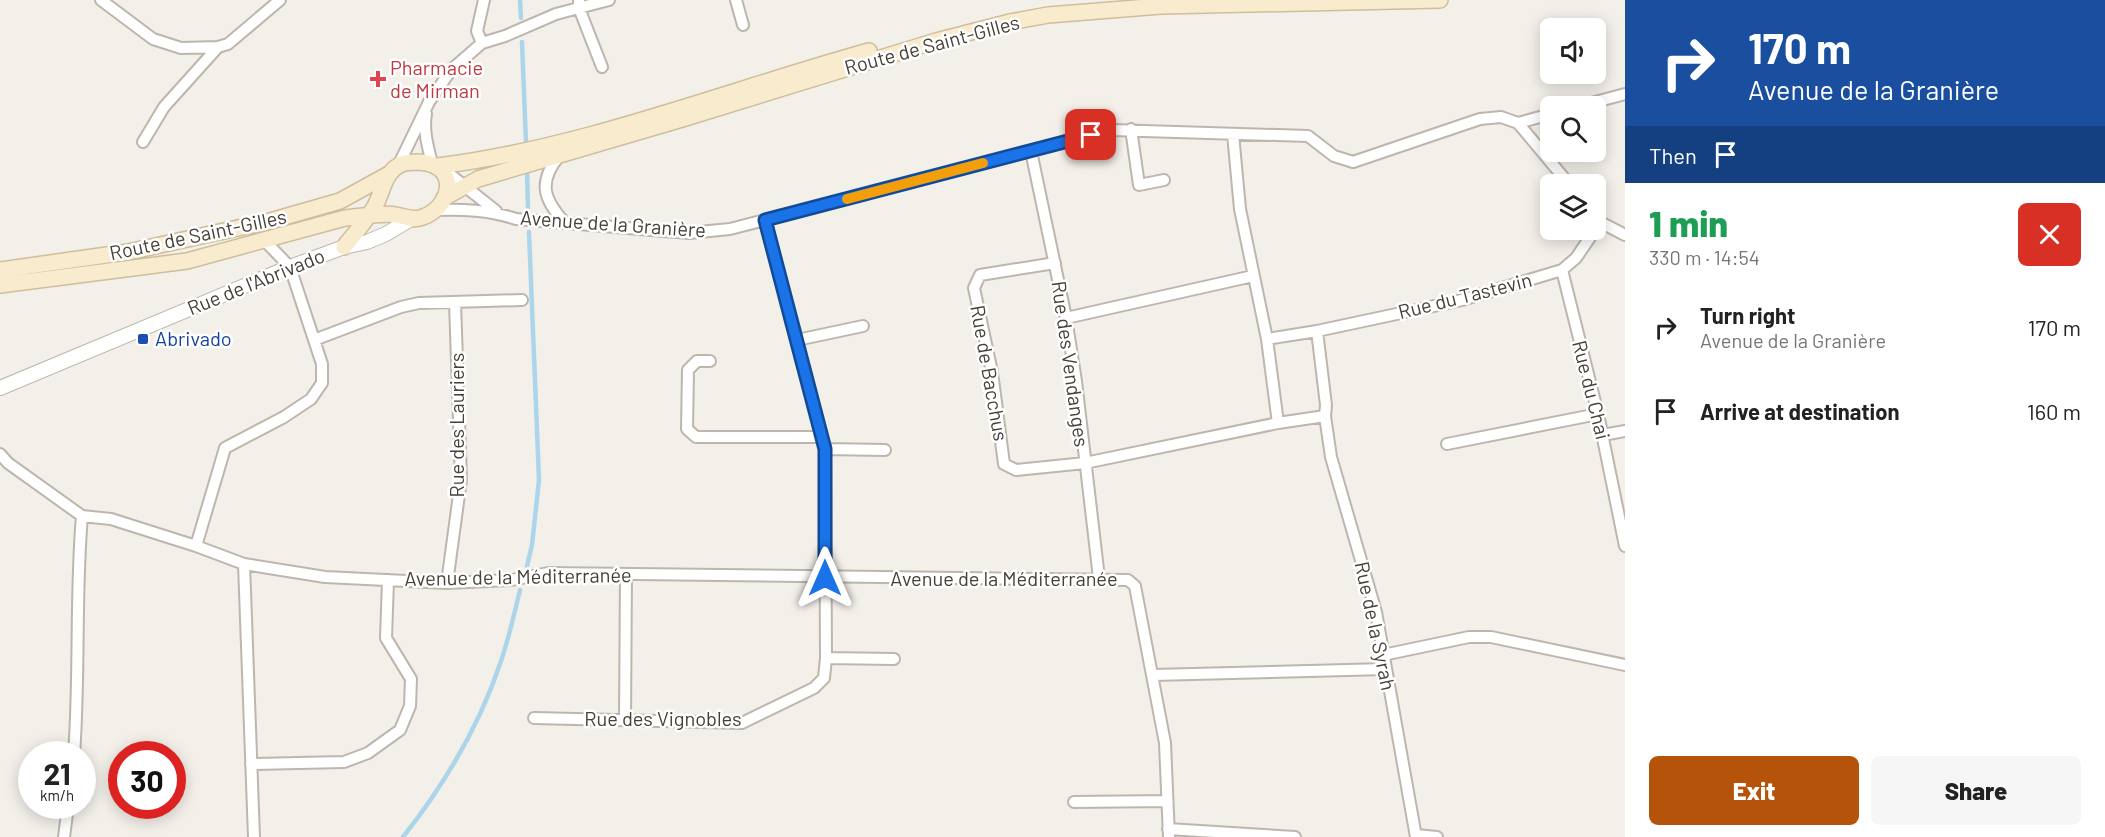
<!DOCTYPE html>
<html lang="en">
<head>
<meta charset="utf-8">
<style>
  body { margin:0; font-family:Barlow,sans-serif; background:#f6f6f6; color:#222; height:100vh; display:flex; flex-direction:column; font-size:22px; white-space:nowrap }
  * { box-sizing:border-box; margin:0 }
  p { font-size:20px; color:#767676 }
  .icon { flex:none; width:33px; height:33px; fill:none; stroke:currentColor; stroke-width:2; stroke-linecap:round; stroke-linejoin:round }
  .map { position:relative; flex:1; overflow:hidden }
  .details { display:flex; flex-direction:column; background:#fff; width:480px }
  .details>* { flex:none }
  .top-card { background:#1a4fa0; color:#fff; overflow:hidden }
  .controls { position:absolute; left:1540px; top:18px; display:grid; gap:12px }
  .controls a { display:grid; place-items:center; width:66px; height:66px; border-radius:9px; background:#fff; box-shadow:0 3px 15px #0003; font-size:30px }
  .speed { position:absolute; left:18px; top:741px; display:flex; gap:12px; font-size:30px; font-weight:700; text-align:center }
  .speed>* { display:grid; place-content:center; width:78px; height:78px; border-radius:50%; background:#fff; box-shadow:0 3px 15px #0003; line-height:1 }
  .speed small { font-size:15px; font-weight:400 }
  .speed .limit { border:9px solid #d22; background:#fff; color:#111 }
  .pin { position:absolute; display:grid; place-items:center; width:51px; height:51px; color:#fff; margin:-26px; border-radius:12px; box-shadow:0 3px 9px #0006 }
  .me { position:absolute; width:66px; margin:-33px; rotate:0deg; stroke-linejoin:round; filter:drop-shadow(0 0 4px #0008) }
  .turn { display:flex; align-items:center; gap:21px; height:126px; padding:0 24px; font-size:27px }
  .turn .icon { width:78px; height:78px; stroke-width:2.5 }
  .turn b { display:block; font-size:42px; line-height:51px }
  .then { display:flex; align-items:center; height:57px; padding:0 24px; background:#0003; gap:12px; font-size:22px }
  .round { display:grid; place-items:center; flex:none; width:63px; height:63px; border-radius:9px; background:#f6f6f6 }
  .summary { display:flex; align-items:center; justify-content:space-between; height:102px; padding:0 24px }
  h1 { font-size:36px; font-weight:800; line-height:45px; color:#1e9e55 }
  .cta { display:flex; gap:12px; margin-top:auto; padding:12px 24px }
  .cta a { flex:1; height:69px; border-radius:9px; background:#b45309; color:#fff; font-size:24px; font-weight:800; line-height:69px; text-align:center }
  .cta a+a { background:#f6f6f6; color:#222 }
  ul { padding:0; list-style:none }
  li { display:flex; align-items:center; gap:18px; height:84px; padding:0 24px }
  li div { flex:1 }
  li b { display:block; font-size:22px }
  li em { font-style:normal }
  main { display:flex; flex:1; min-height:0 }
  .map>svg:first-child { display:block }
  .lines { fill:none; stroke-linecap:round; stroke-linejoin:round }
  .stream { stroke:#acd5ea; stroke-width:4.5 }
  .minor-casing { stroke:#beb6ad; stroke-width:14 }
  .tertiary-casing { stroke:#beb6ad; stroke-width:16 }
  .secondary-casing { stroke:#cebe9d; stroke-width:18 }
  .minor { stroke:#fff; stroke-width:10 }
  .tertiary { stroke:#fff; stroke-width:14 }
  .secondary { stroke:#f9ebcd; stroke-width:15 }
  .route-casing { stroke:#114b97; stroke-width:15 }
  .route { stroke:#1a73e8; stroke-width:10 }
  .slow { stroke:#f59e0b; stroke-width:10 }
  .health-dot { fill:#e0444e; stroke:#fff; stroke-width:2 }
  .transit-dot { fill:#1a4fb4; stroke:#fff; stroke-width:2 }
  .labels { text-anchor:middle; stroke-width:5; stroke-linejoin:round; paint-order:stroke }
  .street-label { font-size:20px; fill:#464038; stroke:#fff }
  .health-label { font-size:20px; fill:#be3a42; stroke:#fff; text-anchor:start }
  .transit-label { font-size:20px; fill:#164399; stroke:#fff; text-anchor:start }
</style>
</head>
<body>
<main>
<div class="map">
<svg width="1625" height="837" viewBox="0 0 1625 837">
  <rect width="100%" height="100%" fill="#f3efe9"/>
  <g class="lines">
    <!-- stream -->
    <path class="stream" d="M520,0L521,18
      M522,42L526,143
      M527,170L528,208
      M527,566L532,545L539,480L529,232
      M403,837C444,785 480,725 501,661C509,638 514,614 520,590"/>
    <defs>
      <path id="minor" d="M101,0L153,39L181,48L218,47
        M579,0V8L602,67
        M736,0L743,25
        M482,43L477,31L484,0
        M1580,106L1625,94
        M426,114C423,130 428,148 432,163
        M1518,123L1551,114
        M1131,129L1139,185L1164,180
        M1233,134L1240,209L1267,339
        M143,142L164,107L218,47L228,44L280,0
        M1031,151L1066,318L1076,381L1099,578
        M559,156C538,182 543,199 565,223
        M398,166L429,102L451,70L482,43L505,36L556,14L609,0
        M443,169L496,211
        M435,210C463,209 489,210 516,219L689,233L730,229L1112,130L1308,136L1334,156L1353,162L1480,119L1501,117L1518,123L1569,184
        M1596,217L1600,222L1625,235
        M1055,263L980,275L974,288L992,372L1004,464L1016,470L1085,463L1278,423L1325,416L1326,405L1317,331L1267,339L1278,423
        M1562,270L1598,414L1625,546
        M1066,318L1253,276
        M1317,331L1462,300L1562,270L1576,258L1595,230
        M314,340L401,307L419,303L522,300
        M797,340L863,326
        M710,361H697L688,370L687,429L696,437H822
        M1325,416L1331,457L1376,612L1416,837
        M1603,435L1625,431
        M1447,444L1598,414
        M825,449L885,450
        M0,454L8,463L82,516L111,519L196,546L244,564L325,577L447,583L512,580L548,573L1128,580L1135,586L1165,743L1169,837
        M196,546L225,448L284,417L311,399L322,383V364L290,267L263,239
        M244,564L254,837
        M447,583L461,480L455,302
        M1383,655L1469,637H1491L1625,665
        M826,658L894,659
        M1153,675L1386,669
        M534,718L742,723L814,688L824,678L826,658L825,449L765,220
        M625,720L626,574
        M74,754C80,675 75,595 82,516
        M251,764L344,762L368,753L400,730L410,706L411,679L386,638L388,580
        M1074,802L1167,801
        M1168,829L1295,837
        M1416,835L1437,837
        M64,837L68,806"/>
      <path id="tertiary" d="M0,388L290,267L344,247L367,242L386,234L411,219"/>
      <path id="secondary" d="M438,166C583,148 728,90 869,51
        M444,198L478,179L682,119L936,41L1010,22L1048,15L1161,6L1440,0
        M0,270L128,252L270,221L340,201L389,174
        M0,285L187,261L345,218C360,217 383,212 396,215C406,217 414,221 423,217C451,207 461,166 420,162C413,162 403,162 398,166C384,174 382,194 375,206C366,221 355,233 344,247"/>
    </defs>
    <!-- minor casing -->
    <use href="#minor" class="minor-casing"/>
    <!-- tertiary casing -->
    <use href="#tertiary" class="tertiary-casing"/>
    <!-- secondary casing -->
    <use href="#secondary" class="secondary-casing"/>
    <!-- minor -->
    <use href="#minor" class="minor"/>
    <!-- tertiary -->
    <use href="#tertiary" class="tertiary"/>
    <!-- secondary -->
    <use href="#secondary" class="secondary"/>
  </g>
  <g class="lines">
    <defs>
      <path id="route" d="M825,578V449L765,220L1091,135"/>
    </defs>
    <!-- route casing -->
    <use href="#route" class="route-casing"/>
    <!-- route -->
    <use href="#route" class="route"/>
    <!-- slow -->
    <path class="slow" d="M847,199L983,163"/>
  </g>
  <!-- markers -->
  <path class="health-dot" d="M375 70h6v6h6v6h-6v6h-6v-6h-6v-6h6z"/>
  <rect class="transit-dot" x="137" y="333" width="12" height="12" rx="3"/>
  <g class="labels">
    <!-- street labels -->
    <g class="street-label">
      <text transform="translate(932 45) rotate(-15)" y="7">Route de Saint-Gilles</text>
      <text transform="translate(613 224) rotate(4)" y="7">Avenue de la Granière</text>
      <text transform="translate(198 235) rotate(-12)" y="7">Route de Saint-Gilles</text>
      <text transform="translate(256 282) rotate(-22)" y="7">Rue de l'Abrivado</text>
      <text transform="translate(1465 296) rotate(-14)" y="7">Rue du Tastevin</text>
      <text transform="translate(1070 364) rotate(82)" y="7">Rue des Vendanges</text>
      <text transform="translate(989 373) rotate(80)" y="7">Rue de Bacchus</text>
      <text transform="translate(1591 390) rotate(76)" y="7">Rue du Chai</text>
      <text transform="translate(457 425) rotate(-90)" y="7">Rue des Lauriers</text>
      <text transform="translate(518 577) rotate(-1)" y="7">Avenue de la Méditerranée</text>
      <text x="1004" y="586">Avenue de la Méditerranée</text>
      <text transform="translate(1375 626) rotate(78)" y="7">Rue de la Syrah</text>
      <text x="663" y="726">Rue des Vignobles</text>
    </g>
    <!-- health labels -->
    <g class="health-label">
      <text x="390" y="75">Pharmacie<tspan x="390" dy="23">de Mirman</tspan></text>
    </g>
    <!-- transit labels -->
    <g class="transit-label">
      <text x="155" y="346">Abrivado</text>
    </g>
  </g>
</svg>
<div class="controls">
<a><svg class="icon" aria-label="sound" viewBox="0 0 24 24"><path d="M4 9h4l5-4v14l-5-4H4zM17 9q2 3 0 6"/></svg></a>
<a><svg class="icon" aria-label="search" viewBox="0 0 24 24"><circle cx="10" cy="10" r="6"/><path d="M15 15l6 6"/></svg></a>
<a><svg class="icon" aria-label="layers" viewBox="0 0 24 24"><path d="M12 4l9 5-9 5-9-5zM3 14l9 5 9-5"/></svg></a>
</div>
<div class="speed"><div>21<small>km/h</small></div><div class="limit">30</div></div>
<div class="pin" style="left:1091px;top:135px;background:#d93025"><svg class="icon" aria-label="arrive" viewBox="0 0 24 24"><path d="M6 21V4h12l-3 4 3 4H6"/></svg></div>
<svg class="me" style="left:825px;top:578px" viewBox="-20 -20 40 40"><path d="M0-17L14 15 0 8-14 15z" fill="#1a73e8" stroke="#fff" stroke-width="4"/></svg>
</div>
<section class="details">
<div class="top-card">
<div class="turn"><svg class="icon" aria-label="right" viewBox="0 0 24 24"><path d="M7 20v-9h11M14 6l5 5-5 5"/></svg><div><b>170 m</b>Avenue de la Granière</div></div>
<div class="then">Then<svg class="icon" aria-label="arrive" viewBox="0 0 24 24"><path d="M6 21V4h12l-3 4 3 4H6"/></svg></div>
</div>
<div class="summary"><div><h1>1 min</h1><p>330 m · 14:54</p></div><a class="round" style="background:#d93025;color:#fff"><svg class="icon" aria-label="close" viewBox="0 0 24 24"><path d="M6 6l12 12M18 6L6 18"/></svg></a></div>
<ul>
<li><svg class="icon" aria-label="right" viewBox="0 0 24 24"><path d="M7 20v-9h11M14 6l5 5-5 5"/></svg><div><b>Turn right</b><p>Avenue de la Granière</p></div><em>170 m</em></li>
<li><svg class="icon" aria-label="arrive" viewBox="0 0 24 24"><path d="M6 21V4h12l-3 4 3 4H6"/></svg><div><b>Arrive at destination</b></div><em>160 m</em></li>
</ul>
<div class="cta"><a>Exit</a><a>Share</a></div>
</section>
</main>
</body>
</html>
